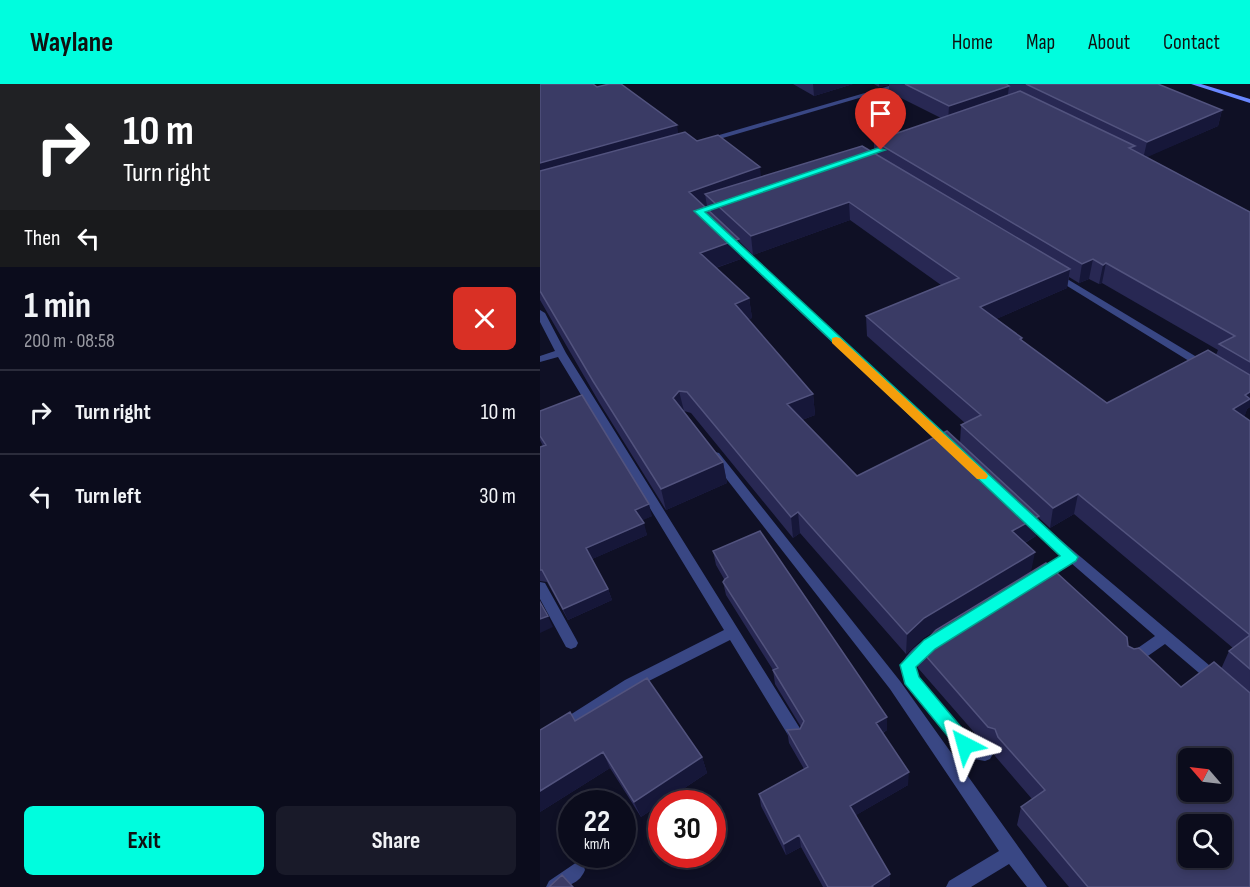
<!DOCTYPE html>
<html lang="en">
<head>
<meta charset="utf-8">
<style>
  body { margin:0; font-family:"Sofia Sans Condensed",sans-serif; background:#191a29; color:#f1f3f6; height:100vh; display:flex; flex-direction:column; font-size:22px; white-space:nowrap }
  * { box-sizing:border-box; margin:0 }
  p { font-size:20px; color:#9a9ba3 }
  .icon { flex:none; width:33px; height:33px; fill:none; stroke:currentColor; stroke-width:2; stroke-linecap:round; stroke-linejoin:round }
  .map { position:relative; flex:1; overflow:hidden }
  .drawer { display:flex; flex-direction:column; background:#0b0c1c; width:540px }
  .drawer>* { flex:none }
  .guide { background:#202124; color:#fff; overflow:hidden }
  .needle { width:39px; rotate:298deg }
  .controls { position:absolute; left:638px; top:664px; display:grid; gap:12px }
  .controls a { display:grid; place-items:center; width:54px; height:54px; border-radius:9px; background:#0b0c1c; box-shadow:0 3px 9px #0003,0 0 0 2px #2b2c3b; font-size:30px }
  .speed { position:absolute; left:18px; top:706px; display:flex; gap:12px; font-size:30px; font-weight:700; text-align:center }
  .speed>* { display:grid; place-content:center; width:78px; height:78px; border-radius:50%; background:#0b0c1c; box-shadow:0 3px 9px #0003,0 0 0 2px #2b2c3b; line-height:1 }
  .speed small { font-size:15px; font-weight:400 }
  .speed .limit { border:9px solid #d22; background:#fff; color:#111 }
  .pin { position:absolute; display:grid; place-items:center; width:51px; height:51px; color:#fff; margin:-62px -26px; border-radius:50% 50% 50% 0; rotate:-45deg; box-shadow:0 0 6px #0007 }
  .pin .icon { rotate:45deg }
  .me { position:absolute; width:66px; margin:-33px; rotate:321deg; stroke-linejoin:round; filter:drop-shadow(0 0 4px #0008) }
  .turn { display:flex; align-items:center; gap:21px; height:126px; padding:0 24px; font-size:27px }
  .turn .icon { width:78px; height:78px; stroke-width:2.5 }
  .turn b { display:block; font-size:42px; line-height:51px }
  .then { display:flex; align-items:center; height:57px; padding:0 24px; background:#0003; gap:12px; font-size:22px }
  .round { display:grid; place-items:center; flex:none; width:63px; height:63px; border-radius:9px; background:#191a29 }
  .summary { display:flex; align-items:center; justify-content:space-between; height:102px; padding:0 24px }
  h1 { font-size:36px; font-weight:700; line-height:45px }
  .primary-button { display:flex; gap:12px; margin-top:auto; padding:12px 24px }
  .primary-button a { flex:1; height:69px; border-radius:9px; background:#00fdde; color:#111; font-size:24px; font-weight:700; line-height:69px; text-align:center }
  .primary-button a+a { background:#191a29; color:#f1f3f6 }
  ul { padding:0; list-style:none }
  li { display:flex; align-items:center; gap:18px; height:84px; padding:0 24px; border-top:2px solid #2b2c3b }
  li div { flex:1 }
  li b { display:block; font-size:22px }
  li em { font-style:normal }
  header { display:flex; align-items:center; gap:36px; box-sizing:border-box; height:84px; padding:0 30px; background:#00fdde; color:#111 }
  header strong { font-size:28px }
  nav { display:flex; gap:33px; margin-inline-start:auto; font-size:21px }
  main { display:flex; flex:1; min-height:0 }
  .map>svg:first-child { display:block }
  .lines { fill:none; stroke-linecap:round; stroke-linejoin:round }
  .street { fill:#394784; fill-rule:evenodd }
  .secondary { fill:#6987ff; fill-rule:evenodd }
  .wall { fill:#282853; fill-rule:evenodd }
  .shaded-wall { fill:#161739 }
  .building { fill:#3a3b65; stroke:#52537e; stroke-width:1.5; fill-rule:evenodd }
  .route { fill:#00fdde; stroke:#00a490; stroke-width:1.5 }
  .slow { fill:#f59e0b }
</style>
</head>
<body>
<header>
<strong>Waylane</strong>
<nav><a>Home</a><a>Map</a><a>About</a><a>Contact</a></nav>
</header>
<main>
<section class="drawer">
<div class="guide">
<div class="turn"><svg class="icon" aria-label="right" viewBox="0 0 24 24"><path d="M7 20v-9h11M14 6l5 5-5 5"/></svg><div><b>10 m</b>Turn right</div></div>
<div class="then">Then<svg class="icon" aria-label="left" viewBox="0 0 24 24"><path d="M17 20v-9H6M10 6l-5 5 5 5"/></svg></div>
</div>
<div class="summary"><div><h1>1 min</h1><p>200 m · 08:58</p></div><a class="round" style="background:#d93025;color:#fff"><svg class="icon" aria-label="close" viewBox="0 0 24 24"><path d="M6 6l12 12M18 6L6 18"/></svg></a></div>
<ul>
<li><svg class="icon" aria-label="right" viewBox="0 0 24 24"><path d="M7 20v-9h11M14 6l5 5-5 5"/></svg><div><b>Turn right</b></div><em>10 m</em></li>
<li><svg class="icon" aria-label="left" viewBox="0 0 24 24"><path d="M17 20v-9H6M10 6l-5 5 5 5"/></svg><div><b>Turn left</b></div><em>30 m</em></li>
</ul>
<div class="primary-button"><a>Exit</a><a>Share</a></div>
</section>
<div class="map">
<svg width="710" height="803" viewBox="0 0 710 803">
  <rect width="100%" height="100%" fill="#0f1025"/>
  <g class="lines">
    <!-- street -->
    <path class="street" d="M356,0H367L169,58L162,56Z
      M189,153L192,154L414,360L416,363L414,366H406L186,158V154Z
      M514,187L670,281L671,283L666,286L662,285L511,192V188Z
      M0,226L5,229L26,269L261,646L264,651L261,656L256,658L251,656L190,556L95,604L0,665V650L85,596L184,546L18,273L0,278V272L15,267L0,238Z
      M175,368L179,369L360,597L507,803H487L469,780L431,803H406L409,797L459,767L350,605L171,375L169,372L171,369Z
      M487,429L491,431L682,592L684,596L682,600L677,602L672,600L625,560L595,581L590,583L585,581L583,577L585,573L615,552L531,479L505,496H495L493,492L495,488L523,472L483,437L481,434L483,431Z
      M0,498L5,499L36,555L38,559L36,563L31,565L26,563L0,515Z
      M391,553L396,555L398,559L375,582L378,593L430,656L438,662L450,665L453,670L450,675L445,677L434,675L420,666L366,599L361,581C367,569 378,558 391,553Z
      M37,778L43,780L45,786C38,803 23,803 6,803L9,797Z"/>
    <!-- secondary -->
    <path class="secondary" d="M651,0H661L710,15V19Z"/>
  </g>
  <!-- wall -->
  <path class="wall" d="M0,0L57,3L138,50L157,57L221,93L334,69V57L401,34L349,8V1L339,3L334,0H618L682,26L678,42L606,73L710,128V323L707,325L704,333L710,337V803H529L477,741L481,723L492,715L455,672L452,664L446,662L378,584L379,564L451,513L383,554L366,570L260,449L253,454L151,329L144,327L183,378L187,399L126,426L59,318L0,216ZM310,136L401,201L326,232L327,252L425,339L421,341L420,359L317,392L262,336L275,331L273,310L208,235L212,234L209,214L176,184L201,175L199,157L213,171ZM529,193L539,199L549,195L559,200L562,199L678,266L676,271L567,319L482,257V254L456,235L527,204ZM534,430L693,564L689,567L681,585L641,603L491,488L485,459L496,452L499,434L510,444Z
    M253,0H313L274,12Z
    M0,327L112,432L102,436L107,451L52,475L68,505L72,516L28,536L7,498L0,497V363L3,362L0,356Z
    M173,467L347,633V646L343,649L368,701L316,731L350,802L348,803H283L261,763L246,771L221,722L219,710L264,685L249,659L247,646L260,645L261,643L235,600L233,586L186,511L183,498L184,495L176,481Z
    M35,637L162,673L167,689L101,733L70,684L0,728Z"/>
  <!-- shaded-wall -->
  <path class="shaded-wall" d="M273,0H313L274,12Z
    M339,0H349V1L339,3Z
    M469,2L467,18L408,38L409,22Z
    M682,26L678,42L603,75L607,58Z
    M137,41L140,59L0,99V79Z
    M220,83L222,101L165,110L167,122L152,127L149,108Z
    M309,118L310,136L213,171L211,152Z
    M199,155L201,175L163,188L160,169Z
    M553,175L549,195L539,199L542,180Z
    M566,179L562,199L559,200L563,181Z
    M530,185L527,204L438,243L440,223Z
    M209,214L212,234L197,240L195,220Z
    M139,307L144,327L133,314Z
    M710,308V323L707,325L704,335L693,325L705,311Z
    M273,310L275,331L249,341L247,320Z
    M183,378L187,399L126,426L121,405Z
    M538,410L534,430L510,444L513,424Z
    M109,420L112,432L99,438L95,426Z
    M258,428L260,449L253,454L251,433Z
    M499,432L496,452L469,468L472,447Z
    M104,439L107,451L50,476L46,464Z
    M495,468L491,488L383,554L366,570L367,550L384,534Z
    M68,505L72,516L28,536L23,525Z
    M8,532L13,543L0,549V535Z
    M347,633V646L336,652V639Z
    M63,668L70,684L0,728V707Z
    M162,673L167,689L101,733L94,718Z
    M369,688L368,701L311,734L310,722Z
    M259,751L261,763L246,771L244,760Z
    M350,790V802L348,803H332V802Z"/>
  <!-- building -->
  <path class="building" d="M0,0H53L57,3L69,0H81L137,41L0,79Z
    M365,0H466L469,2L409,22Z
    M486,0H618L682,26L607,58Z
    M480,7L595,62L589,64L710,128V278L679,260L695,252L566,179L563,181L553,175L542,180L334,57Z
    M145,48L157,57L178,51L220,83L149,108L199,155L160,169L209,214L195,220L273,310L247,320L317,392L407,347L499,432L472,447L495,468L384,534L367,550L258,428L251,433L147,308L139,307L133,314L183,378L121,405L53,297L0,207V87Z
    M322,62L530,185L440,223L482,254L480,255L567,319L668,266L710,291V308L705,311L710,315L693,325L710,337V585L689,567L710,551L538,410L513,424L421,341L441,331L326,232L419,194L309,118L211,152L165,110Z
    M42,311L109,420L95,426L104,439L46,464L68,505L23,525L2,486H0V363L6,361L0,352V327Z
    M220,447L347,633L336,639L369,688L310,722L350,790L332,802L333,803H288L259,751L244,760L219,710L268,683L247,646L260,645L264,637L233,586L238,584L183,498L185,495L188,493L173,467Z
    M506,479L587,553L588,562L594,565L599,564L641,603L674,578L710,609V803H548L481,723L505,706L458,653L455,645L448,643L379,564L396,546ZM648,675H681V708H648ZM648,741H681V774H648Z
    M0,518L8,532L0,535Z
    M107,594L162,673L94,718L63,668L0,707V646L30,628L35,637Z
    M22,791L33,803H9Z"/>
  <!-- route -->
  <path class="route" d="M338,64L345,66L165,128L538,473L536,477L395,565L376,583L379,593L431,655L434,661L431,666L425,669L419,666L365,600L360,581L384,556L520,472L154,127Z"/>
  <!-- slow -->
  <path class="slow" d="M296,253L300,254L446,389L448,392L446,395H437L292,259V254Z"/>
</svg>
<div class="controls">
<a><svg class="needle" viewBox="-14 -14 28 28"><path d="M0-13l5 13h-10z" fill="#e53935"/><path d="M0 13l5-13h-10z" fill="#9a9ba3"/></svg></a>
<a><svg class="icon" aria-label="search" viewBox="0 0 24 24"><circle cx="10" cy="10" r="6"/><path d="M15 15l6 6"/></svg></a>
</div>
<div class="speed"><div>22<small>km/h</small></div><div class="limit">30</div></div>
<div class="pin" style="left:341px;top:66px;background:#d93025"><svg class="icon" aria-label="arrive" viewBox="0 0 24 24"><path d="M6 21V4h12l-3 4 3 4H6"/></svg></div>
<svg class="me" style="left:425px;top:661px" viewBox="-20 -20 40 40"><path d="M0-17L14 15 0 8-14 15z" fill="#00fdde" stroke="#fff" stroke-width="4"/></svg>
</div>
</main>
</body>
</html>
